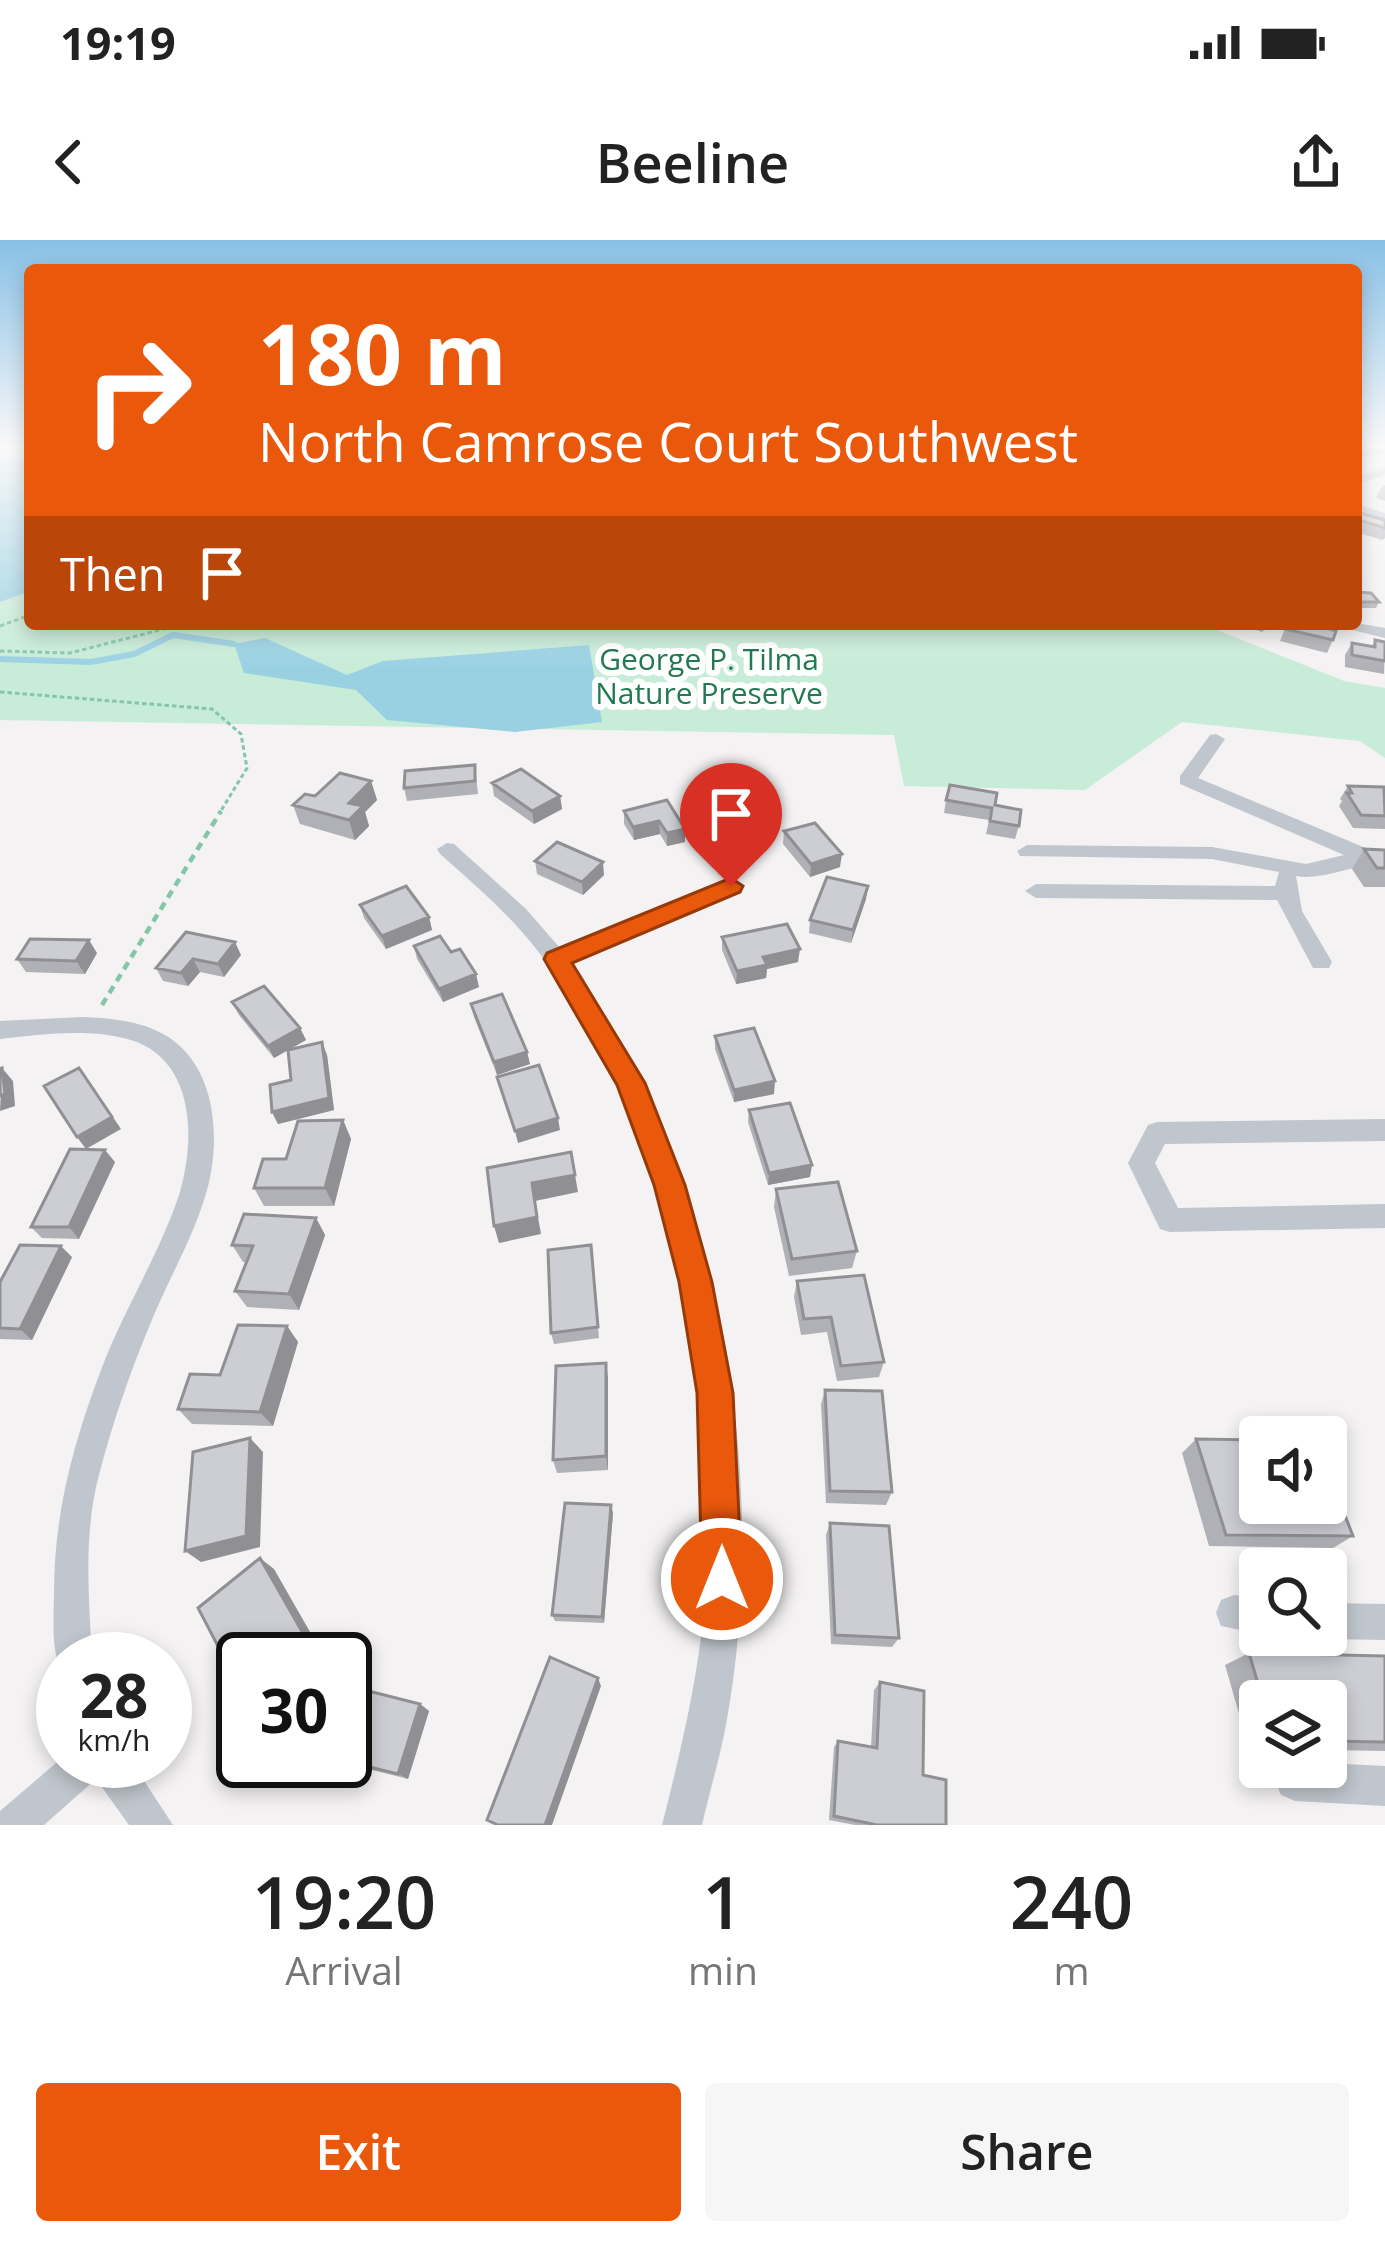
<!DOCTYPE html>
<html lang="en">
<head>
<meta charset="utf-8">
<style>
  body { margin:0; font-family:"Open Sans",sans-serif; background:#f6f6f6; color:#222; height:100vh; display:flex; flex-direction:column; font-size:45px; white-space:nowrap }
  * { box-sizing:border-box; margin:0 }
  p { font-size:39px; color:#767676 }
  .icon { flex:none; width:66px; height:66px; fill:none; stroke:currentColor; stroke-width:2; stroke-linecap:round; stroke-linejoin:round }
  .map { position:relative; height:1585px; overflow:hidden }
  .side { display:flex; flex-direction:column; background:#fff; flex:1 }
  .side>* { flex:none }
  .banner { position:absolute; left:24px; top:24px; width:1338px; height:366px; border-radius:12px; box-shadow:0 6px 18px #0003; background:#ea580c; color:#fff; overflow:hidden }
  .fabs { position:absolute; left:1239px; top:1176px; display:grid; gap:24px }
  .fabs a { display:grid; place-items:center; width:108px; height:108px; border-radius:12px; background:#fff; box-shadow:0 6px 18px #0003; font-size:60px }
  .speed { position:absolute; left:36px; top:1392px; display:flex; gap:24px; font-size:60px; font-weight:700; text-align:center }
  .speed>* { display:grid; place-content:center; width:156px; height:156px; border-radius:50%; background:#fff; box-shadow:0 6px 18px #0003; line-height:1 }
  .speed small { font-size:30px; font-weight:400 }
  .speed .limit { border:6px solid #111; border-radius:18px; background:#fff; color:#111 }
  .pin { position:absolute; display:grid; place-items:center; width:102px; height:102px; color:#fff; margin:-123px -51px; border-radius:50% 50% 50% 0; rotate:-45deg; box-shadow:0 0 12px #0007 }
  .pin .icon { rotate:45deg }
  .me { position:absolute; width:132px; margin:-66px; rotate:0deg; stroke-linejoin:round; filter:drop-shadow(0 0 9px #0008) }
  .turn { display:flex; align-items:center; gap:42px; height:252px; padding:0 36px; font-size:54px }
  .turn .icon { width:156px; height:156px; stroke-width:2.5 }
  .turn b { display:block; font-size:84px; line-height:102px }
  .then { display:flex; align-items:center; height:114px; padding:0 36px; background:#0003; gap:24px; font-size:45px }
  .eta { display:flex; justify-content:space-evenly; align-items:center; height:204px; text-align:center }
  .eta b { font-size:72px; font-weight:600; line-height:84px }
  .primary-button { display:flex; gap:24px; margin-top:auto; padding:24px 36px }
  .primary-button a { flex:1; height:138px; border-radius:12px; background:#ea580c; color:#fff; font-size:48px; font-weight:600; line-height:138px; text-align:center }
  .primary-button a+a { background:#f6f6f6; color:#222 }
  .status { display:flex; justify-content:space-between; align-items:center; height:84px; padding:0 60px; background:#fff; direction:ltr }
  .status svg { height:33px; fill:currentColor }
  header { display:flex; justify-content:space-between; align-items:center; height:156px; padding:0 36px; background:#fff; font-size:54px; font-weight:600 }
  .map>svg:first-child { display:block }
  .green { fill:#c7ecd7 }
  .water { fill:#99d1e3 }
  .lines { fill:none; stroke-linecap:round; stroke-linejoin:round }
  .stream { stroke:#99d1e3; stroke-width:6 }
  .path-far1 { stroke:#83c6a8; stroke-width:3; stroke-dasharray:4.5 3; stroke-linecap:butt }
  .path { stroke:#83c6a8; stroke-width:4.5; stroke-dasharray:8 6; stroke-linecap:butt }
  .minor { fill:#c0c6cd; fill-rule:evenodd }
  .wall { fill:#b0b1b6 }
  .shaded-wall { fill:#909094 }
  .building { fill:#cdced4; stroke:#909094; stroke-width:3 }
  .route { fill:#ea580c; stroke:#983908; stroke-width:3 }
  .labels { text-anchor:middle; stroke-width:12; stroke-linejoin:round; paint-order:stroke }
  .far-park-label { font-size:30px; fill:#237951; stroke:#fff }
</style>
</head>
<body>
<div class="status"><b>19:19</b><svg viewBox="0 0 49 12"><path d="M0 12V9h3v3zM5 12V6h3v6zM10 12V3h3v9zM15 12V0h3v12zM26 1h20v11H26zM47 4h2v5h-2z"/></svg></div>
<header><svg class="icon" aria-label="back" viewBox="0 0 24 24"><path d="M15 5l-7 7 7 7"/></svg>Beeline<svg class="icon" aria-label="share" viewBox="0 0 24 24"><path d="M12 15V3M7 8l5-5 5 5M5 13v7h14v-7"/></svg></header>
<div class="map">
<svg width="1385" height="1585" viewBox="0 0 1385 1585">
  <rect width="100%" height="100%" fill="#f4f2f2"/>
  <!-- green -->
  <path class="green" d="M0,208H30V384H1202L1344,441L1385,448V518L1360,501L1182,482L1085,550L904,546L894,495L0,480Z"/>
  <!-- water -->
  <path class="water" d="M0,215L30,216V351L0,362Z
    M265,398L347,435L383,421L589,405L602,482L515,492L387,480L356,450L244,433L234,404Z"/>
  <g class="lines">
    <!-- stream -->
    <path class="stream" d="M0,419L91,422L134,414L173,395L234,404"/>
    <!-- path-far1 -->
    <path class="path-far1" d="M0,386L30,375
      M0,411L70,413L183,384
      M0,452L212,469L241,494L247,528L219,574"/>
    <!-- path -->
    <path class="path" d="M102,765L221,571"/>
    <!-- minor -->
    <path class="minor" d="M1385,227V235L1356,245V237Z
      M1356,264L1385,273V281L1356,272Z
      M1356,383L1385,388V398L1328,384Z
      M1216,494L1225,499L1198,538L1368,609H1385V623C1356,623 1324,641 1296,636L1302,671L1332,722L1329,728H1313L1277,660L1036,658L1025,651L1036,644L1275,646L1279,632L1212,619L1020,616L1017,611L1027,605L1212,607L1306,624L1344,615L1180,544V536L1210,495Z
      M447,603L454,604L526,669L560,708L724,641L731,639L741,646L738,651L569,722C608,785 644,847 671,915C739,1089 760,1294 727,1479C721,1514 710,1550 702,1585H662C680,1514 697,1444 704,1370C724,1161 668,879 537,710C509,674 474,644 440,614L437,609Z
      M83,777C107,778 133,780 155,790C219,817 223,904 204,960C190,1004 166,1044 149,1087C129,1135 112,1185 99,1235C83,1294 89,1359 92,1419H63V1433C50,1412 54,1378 54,1353C54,1274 73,1204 101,1130C123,1071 159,1015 179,955C195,903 196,826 137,802C96,787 42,794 0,799V781Z
      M1385,879V901L1165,904L1155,923L1178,968L1385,964V988L1170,992L1160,989L1128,923L1148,885L1157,882Z
      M1234,1355L1260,1358V1394L1221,1386L1216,1373L1221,1360Z
      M1326,1363L1385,1364V1400L1326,1399L1316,1395H1326Z
      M63,1517V1521H131L173,1585H129L96,1539L44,1585H0V1571Z
      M1326,1523L1385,1526V1566L1295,1561L1281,1555L1275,1541L1281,1527H1326Z"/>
  </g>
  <!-- wall -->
  <path class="wall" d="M1385,245V261L1376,258L1382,247Z
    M1356,272L1385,280V298L1382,300L1356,292Z
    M1356,352L1379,362L1376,368H1356Z
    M1240,384H1273L1262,392Z
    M1287,384L1333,400L1327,413L1280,401Z
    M1375,400L1385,402L1384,434L1345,427V415L1352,403L1372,407Z
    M475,525L478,554L407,561L404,548Z
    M371,541L377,560L365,572L369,586L355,600L300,584L293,565L315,556Z
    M492,543L560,556L562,569L534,584L494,556Z
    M1348,546L1385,549V589L1353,588L1339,566L1342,561L1340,559Z
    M946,560L995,565L1019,586L1015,599L986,594L989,580L944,573Z
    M696,562L774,578L773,591L698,594Z
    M624,571L685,589V602L667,606L660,594L634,600L624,584Z
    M784,591L840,627L810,637L783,604Z
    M1364,609L1385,610V647H1364L1352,629Z
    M535,621L604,635L583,655L537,634Z
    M866,659L851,703L809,693L810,680Z
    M360,665L429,677L432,690L386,709L364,678Z
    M186,692L241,715L224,737L200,732L188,746L163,741L156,728Z
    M722,697L798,722L767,729L766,738L736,744L722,710Z
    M414,706L451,712L479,747L443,762L417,719Z
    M97,713L85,734L26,732L17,719Z
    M232,762L300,788L306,800L290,809L327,815L334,870L278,884L272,872L291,840L288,810L274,818L239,775Z
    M471,764L527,812L530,824L497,835L474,777Z
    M715,796L774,854L734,862L715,809Z
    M749,870L810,937L768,945L748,882Z
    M343,880L351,899L334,966H264L254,948L286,919Z
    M115,922L79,999L42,998L31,987Z
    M776,949L857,1011L852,1028L789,1036L774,967Z
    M316,978L325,995L299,1070L247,1067L235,1051L246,1022H243L232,1005Z
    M591,1005L599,1098L554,1104L551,1093Z
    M72,1017L32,1100L0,1099V1042Z
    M797,1041L884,1122L879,1137L837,1141L827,1092L801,1095L794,1057Z
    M287,1086L298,1102L273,1186L192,1184L178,1169Z
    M608,1138V1230L557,1233L553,1220Z
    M825,1150L892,1252L886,1265L826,1263L821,1164Z
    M1196,1199L1353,1296L1333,1308L1209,1306L1182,1213Z
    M613,1273L604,1383L555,1381L552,1375Z
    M830,1283L899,1398L892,1407L831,1404L826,1295Z
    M1249,1413L1385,1416V1511L1326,1510V1461H1260V1508H1249L1225,1425Z
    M880,1442L923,1535L946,1585H855L829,1580L834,1507L838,1501L871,1507L874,1450Z
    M420,1464L429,1471L408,1539L336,1521H345Z"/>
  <!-- shaded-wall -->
  <path class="shaded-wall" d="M1361,208H1385V213L1357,218Z
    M371,541L377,560L365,572L369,586L355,600L349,580V563Z
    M560,556L562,569L534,584L532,571Z
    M659,581L660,594L634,600L633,587Z
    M685,589V602L667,606V593Z
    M842,614L840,627L810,637L811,624Z
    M603,622L604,635L583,655L582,642Z
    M868,646L866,659L851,703L853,690Z
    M429,677L432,690L386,709L382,696Z
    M89,700L97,713L85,734L76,721Z
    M235,702L241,715L224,737L218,724Z
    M800,709L798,722L767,729L766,738L736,744L737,731L763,717Z
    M193,719L200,732L188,746L181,733Z
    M476,734L479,747L443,762L439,749Z
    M300,788L306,800L274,818L268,806Z
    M322,802L327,815L334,870L278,884L272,872Z
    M527,812L530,824L497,835L494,822Z
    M2,828L13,841L15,866L0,871Z
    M88,840L121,889L86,909L77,897Z
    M775,841L774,854L734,862V850Z
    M558,878L560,890L518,903L515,891Z
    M343,880L351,899L334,966L325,948Z
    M105,910L115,922L79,999L69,987Z
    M812,925L810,937L768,945L769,933Z
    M575,935L578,952L535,961L541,994L499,1003L494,986L532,943Z
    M316,978L325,995L299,1070L289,1054Z
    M61,1006L72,1017L32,1100L20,1089Z
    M287,1086L298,1102L273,1186L260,1172Z
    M606,1123L608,1138V1230L606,1216Z
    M250,1198L263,1212L260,1307L201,1322L185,1311Z
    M611,1265L613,1273L604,1383L602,1377Z
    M260,1318L274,1329L325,1418L323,1419H301Z
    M234,1399L248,1408L235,1419L220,1410Z
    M598,1438L601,1446L552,1585H545Z
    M420,1464L429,1471L408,1539L398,1534Z"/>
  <!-- building -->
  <path class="building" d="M1356,272L1385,280V288L1356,279Z
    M1356,352L1371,353L1379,362H1356Z
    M1287,384H1316L1336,391L1333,400L1285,389Z
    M1375,400L1385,402V421L1352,415V403L1375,407Z
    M475,525V541L404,548L405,531Z
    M521,529L560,556L532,571L492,543Z
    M340,533L371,541L349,563L363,566L349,580L293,565L305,554L315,556Z
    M950,545L997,553L995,565L1021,570L1019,586L990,581L992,568L946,560Z
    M1348,546L1384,547L1385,576L1361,575L1347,553H1352Z
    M770,559L774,578L698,581L696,562Z
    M667,560L685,589L667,593L659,581L633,587L624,571Z
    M815,583L842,614L811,624L784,591Z
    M557,602L603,622L582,642L535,621Z
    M1364,609L1385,610V628H1377Z
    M827,637L868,646L853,690L810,680Z
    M406,646L429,677L382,696L360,665Z
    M787,684L800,709L763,717L767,725L737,731L722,697Z
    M186,692L235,702L218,724L193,719L181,733L156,728Z
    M440,696L451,712L460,709L476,734L439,749L414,706Z
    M30,699L89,700L76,721L17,719Z
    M264,746L300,788L268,806L232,762Z
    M502,754L527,812L494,822L471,764Z
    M754,788L775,841L734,850L715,796Z
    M322,802L329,858L272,872L270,845L291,840L288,810Z
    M539,825L558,878L515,891L497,837Z
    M2,828L5,854L0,856V829Z
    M79,828L112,877L77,897L44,846Z
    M790,863L812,925L769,933L749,870Z
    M343,880L325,948H254L263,919H286L298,881Z
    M70,909L105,910L69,987H31Z
    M571,912L575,935L532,943L537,977L494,986L487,928Z
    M838,942L857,1011L792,1019L776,949Z
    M244,974L316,978L289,1054L235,1051L253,1006L232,1005Z
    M20,1005L61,1006L20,1089L0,1088V1042Z
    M591,1005L598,1087L551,1093L548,1010Z
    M864,1035L884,1122L841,1126L831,1077L804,1079L797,1041Z
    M238,1085L287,1086L260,1172L178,1169L190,1134L220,1135Z
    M606,1123V1216L553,1220L556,1126Z
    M825,1150L882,1151L892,1252L830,1251Z
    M250,1198L246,1296L185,1311L193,1212Z
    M1196,1199L1260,1200V1263H1326V1227L1353,1296L1226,1295Z
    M565,1263L611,1265L602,1377L552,1375Z
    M830,1283L889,1286L899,1398L835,1395Z
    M260,1318L312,1409L301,1419H244L234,1399L220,1410L198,1368Z
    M1249,1413L1385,1416V1502L1326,1501V1461H1263Z
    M550,1417L598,1438L545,1585H498L487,1580Z
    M243,1425V1451L233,1433Z
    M880,1442L924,1451L923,1535L946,1540V1585H877L834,1576L838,1501L877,1508Z
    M345,1445L420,1464L398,1534L345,1521Z"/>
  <!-- sky -->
  <linearGradient id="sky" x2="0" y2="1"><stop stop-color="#88c0e6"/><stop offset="0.48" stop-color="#faf9f9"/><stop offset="1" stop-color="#faf9f9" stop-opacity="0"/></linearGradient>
  <rect width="1385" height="430" fill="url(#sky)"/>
  <!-- route -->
  <path class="route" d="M731,638L743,646L740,652L572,723L645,843L685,945L712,1042L733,1153L742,1339L737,1353L722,1359L708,1353L702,1339L697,1153L679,1042L654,945L617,845L544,719L547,713Z"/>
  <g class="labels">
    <!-- far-park labels -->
    <g class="far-park-label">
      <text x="709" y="430">George P. Tilma<tspan x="709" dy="34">Nature Preserve</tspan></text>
    </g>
  </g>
</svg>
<div class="fabs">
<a><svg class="icon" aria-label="sound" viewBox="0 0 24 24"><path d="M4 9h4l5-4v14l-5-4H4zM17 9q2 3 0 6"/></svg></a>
<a><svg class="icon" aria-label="search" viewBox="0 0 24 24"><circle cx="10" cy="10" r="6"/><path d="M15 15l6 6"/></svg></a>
<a><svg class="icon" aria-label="layers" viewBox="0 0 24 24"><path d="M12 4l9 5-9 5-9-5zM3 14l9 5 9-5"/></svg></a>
</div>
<div class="speed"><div>28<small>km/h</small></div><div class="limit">30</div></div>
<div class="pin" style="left:731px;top:646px;background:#d93025"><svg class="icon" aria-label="arrive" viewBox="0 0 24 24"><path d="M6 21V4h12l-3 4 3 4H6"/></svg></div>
<svg class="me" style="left:722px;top:1339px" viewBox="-20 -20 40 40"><circle r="17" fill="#ea580c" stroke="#fff" stroke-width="3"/><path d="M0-11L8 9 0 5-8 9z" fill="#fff"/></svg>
<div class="banner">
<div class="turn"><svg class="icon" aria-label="right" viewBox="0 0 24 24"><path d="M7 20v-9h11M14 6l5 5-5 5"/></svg><div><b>180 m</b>North Camrose Court Southwest</div></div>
<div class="then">Then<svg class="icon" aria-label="arrive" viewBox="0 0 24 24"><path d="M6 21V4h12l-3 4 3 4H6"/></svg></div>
</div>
</div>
<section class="side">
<div class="eta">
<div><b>19:20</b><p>Arrival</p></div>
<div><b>1</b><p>min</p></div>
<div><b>240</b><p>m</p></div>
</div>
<div class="primary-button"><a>Exit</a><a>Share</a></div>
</section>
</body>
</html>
